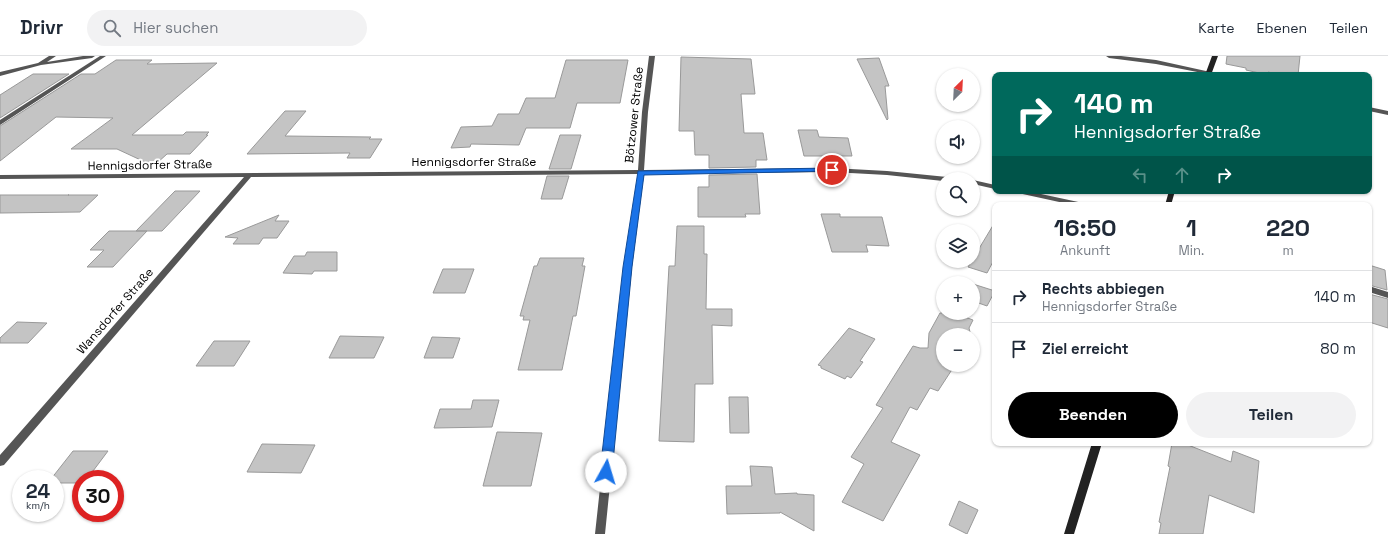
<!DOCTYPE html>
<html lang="de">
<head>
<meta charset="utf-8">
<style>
  body { margin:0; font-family:"Space Grotesk",sans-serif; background:#f2f2f3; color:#1f2937; height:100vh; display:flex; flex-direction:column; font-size:15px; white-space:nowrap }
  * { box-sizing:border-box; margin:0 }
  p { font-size:13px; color:#747a83 }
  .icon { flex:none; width:22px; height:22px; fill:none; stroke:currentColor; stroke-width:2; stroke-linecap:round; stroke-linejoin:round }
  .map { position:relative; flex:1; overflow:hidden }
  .drawer { position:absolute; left:992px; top:146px; width:380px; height:244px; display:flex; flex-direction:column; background:#fff; border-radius:8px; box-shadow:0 1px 3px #0004 }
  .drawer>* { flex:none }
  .guide { position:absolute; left:992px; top:16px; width:380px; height:122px; border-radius:8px; box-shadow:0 1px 3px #0004; background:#00695c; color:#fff; overflow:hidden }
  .needle { width:26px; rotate:24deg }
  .buttons { position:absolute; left:936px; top:12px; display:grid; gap:8px }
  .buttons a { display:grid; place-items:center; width:44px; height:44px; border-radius:50%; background:#fff; box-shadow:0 1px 3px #0004; font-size:20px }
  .speed { position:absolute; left:12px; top:414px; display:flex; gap:8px; font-size:20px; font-weight:700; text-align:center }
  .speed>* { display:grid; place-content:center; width:52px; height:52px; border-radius:50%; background:#fff; box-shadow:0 1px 3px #0004; line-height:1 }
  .speed small { font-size:10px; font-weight:400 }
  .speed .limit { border:6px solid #d22; background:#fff; color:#111 }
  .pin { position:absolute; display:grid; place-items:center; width:34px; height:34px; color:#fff; margin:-17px; border:2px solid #fff; border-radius:50%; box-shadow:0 1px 4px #0007 }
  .me { position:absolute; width:44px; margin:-22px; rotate:6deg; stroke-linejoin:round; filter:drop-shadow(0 0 3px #0008) }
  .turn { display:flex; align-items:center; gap:14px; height:84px; padding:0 16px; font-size:18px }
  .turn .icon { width:52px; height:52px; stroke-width:2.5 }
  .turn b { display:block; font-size:28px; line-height:34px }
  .lanes { display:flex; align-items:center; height:38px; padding:0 16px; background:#0003; justify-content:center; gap:20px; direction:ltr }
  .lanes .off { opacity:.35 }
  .eta { display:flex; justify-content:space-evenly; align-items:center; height:68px; text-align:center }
  .eta b { font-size:24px; font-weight:800; line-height:28px }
  .button { display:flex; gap:8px; margin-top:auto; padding:8px 16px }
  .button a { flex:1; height:46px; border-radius:24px; background:#000; color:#fff; font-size:16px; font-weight:800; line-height:46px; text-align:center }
  .button a+a { background:#f2f2f3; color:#1f2937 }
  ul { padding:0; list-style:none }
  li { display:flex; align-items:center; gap:12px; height:52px; padding:0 16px; border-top:1px solid #e0e1e3 }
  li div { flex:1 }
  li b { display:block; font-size:15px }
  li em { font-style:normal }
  header { display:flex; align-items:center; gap:24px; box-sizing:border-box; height:56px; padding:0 20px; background:#fff; border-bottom:1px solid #e0e1e3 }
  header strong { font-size:19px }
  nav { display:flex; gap:22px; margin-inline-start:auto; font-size:14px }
  .search { width:280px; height:36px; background:#f2f2f3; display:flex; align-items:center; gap:10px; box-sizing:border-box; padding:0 14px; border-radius:22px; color:#747a83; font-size:15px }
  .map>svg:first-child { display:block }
  .building { fill:#c4c4c4; stroke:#999 }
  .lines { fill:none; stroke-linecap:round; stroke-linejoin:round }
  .street { fill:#555; fill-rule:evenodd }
  .secondary { fill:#222; fill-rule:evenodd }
  .route { fill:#1a73e8; stroke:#114b97 }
  .labels { text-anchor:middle; stroke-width:4; stroke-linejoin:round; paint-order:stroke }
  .street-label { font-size:12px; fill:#000; stroke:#fff }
</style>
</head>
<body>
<header>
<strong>Drivr</strong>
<div class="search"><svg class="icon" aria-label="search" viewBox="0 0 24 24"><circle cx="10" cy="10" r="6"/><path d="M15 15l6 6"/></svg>Hier suchen</div>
<nav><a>Karte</a><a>Ebenen</a><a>Teilen</a></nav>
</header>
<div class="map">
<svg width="1388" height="478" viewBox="0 0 1388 478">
  <rect width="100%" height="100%" fill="#fff"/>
  <!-- building -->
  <path class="building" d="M1227,0H1300L1298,19H1281L1268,16V19L1246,14V12L1226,8Z
    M681,1L751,3L755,38H741L744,77H763L767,104H756V111L709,112V99H695L694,75H679Z
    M879,2L889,30H885L888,63L887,64L857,3Z
    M116,4H152L147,8L217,7L132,79H183L186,76H209L206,79H208L190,98H167L157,107L145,106L117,93H71L113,62L56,61L0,105V70L81,18H95Z
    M566,4H628L620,47H577L570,72H526L519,89L471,88L470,91L451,92L461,71L492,70L498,58H519L526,42H555Z
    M33,18H69L0,62V39Z
    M285,55H306L285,80L371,81L369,83H382L370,102H347L350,97L247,98Z
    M798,74H817L819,81L848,82L852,100H804Z
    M560,79H581L571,113H549Z
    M757,118L760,158H745L746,161H698V131H709V119Z
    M547,120H569L562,143H541Z
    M175,135H200L162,175H136Z
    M0,139H69H68H98L80,156L0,157Z
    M821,158H840V161H882L889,190L866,189L868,196H832Z
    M279,159L275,165H289L277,182H263L259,188H233L238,182L225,181Z
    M995,166V202L987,217L968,211Z
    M677,170H704V198H707L706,253H732V270L712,269L713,328H695L694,386L659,385L669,210H675Z
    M109,175H147L113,211H87L104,194H90Z
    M307,196H337V215H314L312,218L283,217L294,200H305Z
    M540,202H584L582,210H585L576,260H573L562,314H518L530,264H523L524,260H520L534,210H537Z
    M1369,209L1385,214L1387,234L1369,229Z
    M443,213H474L465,237H433Z
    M973,228L995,235L987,250L973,245Z
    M1369,238L1388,243V272L1369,266Z
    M940,257H954L973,264L969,272L970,276L968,279H943V309H952L951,311L953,312L938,335L930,332L917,354L910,351L891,386L920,399L883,465L842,446L864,408L851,401L883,352L876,349L913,290L920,292H928L929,277Z
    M17,266L47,267L28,287H0V282Z
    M849,272L875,283L860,305L863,306L851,322L847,320L845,323L821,312V310L818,309Z
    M340,280L384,281L374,302H329Z
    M432,281L460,282L453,302H424Z
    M214,285H250L234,310H196Z
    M729,341H748L749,377H730Z
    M473,344H499L492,371L434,372L440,353H471Z
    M497,376L542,377L531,430H483Z
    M1172,387H1183L1231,406L1233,395L1259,405L1254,457L1209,439L1203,478H1159L1161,467L1159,466L1170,411L1168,410Z
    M262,388L315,389L301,417L247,416Z
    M73,395H108L87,423H81V427H55V423H51Z
    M750,410L772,411L775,438L797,437V438L814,439V475L780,456V457L727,458L726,430H752Z
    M959,445L978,454L967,478L949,469Z"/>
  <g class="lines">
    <!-- street -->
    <path class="street" d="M49,0H56L47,6L83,0H95L92,2L41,9L0,20V16L38,7Z
      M100,0H106L0,69V64Z
      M649,0H655L648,56L644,114L832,112L887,115L947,121L950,123H943V125L887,119L832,116L644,118L632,211L605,478H595L624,211L638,118L251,121L4,409L0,410V399L244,121L0,123V119L638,114L642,56Z
      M1106,0H1121L1156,4L1224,19H1213L1156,8L1109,2Z
      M1369,51L1388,55V59L1369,55Z
      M973,124L995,129V133L973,128Z
      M1015,135H1027L1083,147L1086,149H1073L1018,137Z
      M1369,230L1388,236V242L1369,236Z"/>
    <!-- secondary -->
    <path class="secondary" d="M1212,0H1218L1211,19H1205Z
      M1169,135H1175L1171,149H1165Z
      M1092,387H1102L1074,478H1064Z"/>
  </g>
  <!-- route -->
  <path class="route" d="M832,112H835V115L644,119L632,211L612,416L610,419L606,421L602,419L600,416L623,211L638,115Z"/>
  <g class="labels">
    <!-- street labels -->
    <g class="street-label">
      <text transform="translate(634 59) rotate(-84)" y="4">Bötzower Straße</text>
      <text x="474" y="110">Hennigsdorfer Straße</text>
      <text transform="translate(150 109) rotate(-1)" y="4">Hennigsdorfer Straße</text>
      <text transform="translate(115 255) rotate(-49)" y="4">Wansdorfer Straße</text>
    </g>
  </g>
</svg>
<div class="buttons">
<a><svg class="needle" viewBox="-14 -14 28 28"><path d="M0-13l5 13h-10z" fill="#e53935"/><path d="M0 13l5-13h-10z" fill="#747a83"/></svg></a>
<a><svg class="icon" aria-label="sound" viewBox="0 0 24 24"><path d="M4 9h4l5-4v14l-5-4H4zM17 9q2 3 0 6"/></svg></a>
<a><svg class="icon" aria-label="search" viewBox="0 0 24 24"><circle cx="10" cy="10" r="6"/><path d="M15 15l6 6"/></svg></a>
<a><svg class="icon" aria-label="layers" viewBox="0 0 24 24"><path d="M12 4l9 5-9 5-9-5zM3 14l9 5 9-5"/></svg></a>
<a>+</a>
<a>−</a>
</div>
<div class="speed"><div>24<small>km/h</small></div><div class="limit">30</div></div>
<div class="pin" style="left:832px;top:114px;background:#d93025"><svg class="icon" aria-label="arrive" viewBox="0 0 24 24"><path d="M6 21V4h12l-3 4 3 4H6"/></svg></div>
<svg class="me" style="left:606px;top:416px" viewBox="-20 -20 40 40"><circle r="19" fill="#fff"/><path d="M0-13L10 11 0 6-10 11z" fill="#1a73e8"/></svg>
<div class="guide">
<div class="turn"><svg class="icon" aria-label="right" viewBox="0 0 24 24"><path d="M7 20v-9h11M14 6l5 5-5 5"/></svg><div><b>140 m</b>Hennigsdorfer Straße</div></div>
<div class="lanes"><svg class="icon off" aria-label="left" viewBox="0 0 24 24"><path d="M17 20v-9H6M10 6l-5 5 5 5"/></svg><svg class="icon off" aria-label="ahead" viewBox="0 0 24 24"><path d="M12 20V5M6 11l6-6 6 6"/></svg><svg class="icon" aria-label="right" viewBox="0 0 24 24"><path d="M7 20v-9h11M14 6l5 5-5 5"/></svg></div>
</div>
<section class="drawer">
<div class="eta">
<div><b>16:50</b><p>Ankunft</p></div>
<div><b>1</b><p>Min.</p></div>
<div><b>220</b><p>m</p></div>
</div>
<ul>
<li><svg class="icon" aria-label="right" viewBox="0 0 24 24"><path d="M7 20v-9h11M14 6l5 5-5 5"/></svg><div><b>Rechts abbiegen</b><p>Hennigsdorfer Straße</p></div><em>140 m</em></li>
<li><svg class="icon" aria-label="arrive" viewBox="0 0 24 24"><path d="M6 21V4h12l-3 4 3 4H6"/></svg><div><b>Ziel erreicht</b></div><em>80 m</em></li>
</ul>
<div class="button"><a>Beenden</a><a>Teilen</a></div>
</section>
</div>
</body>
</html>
